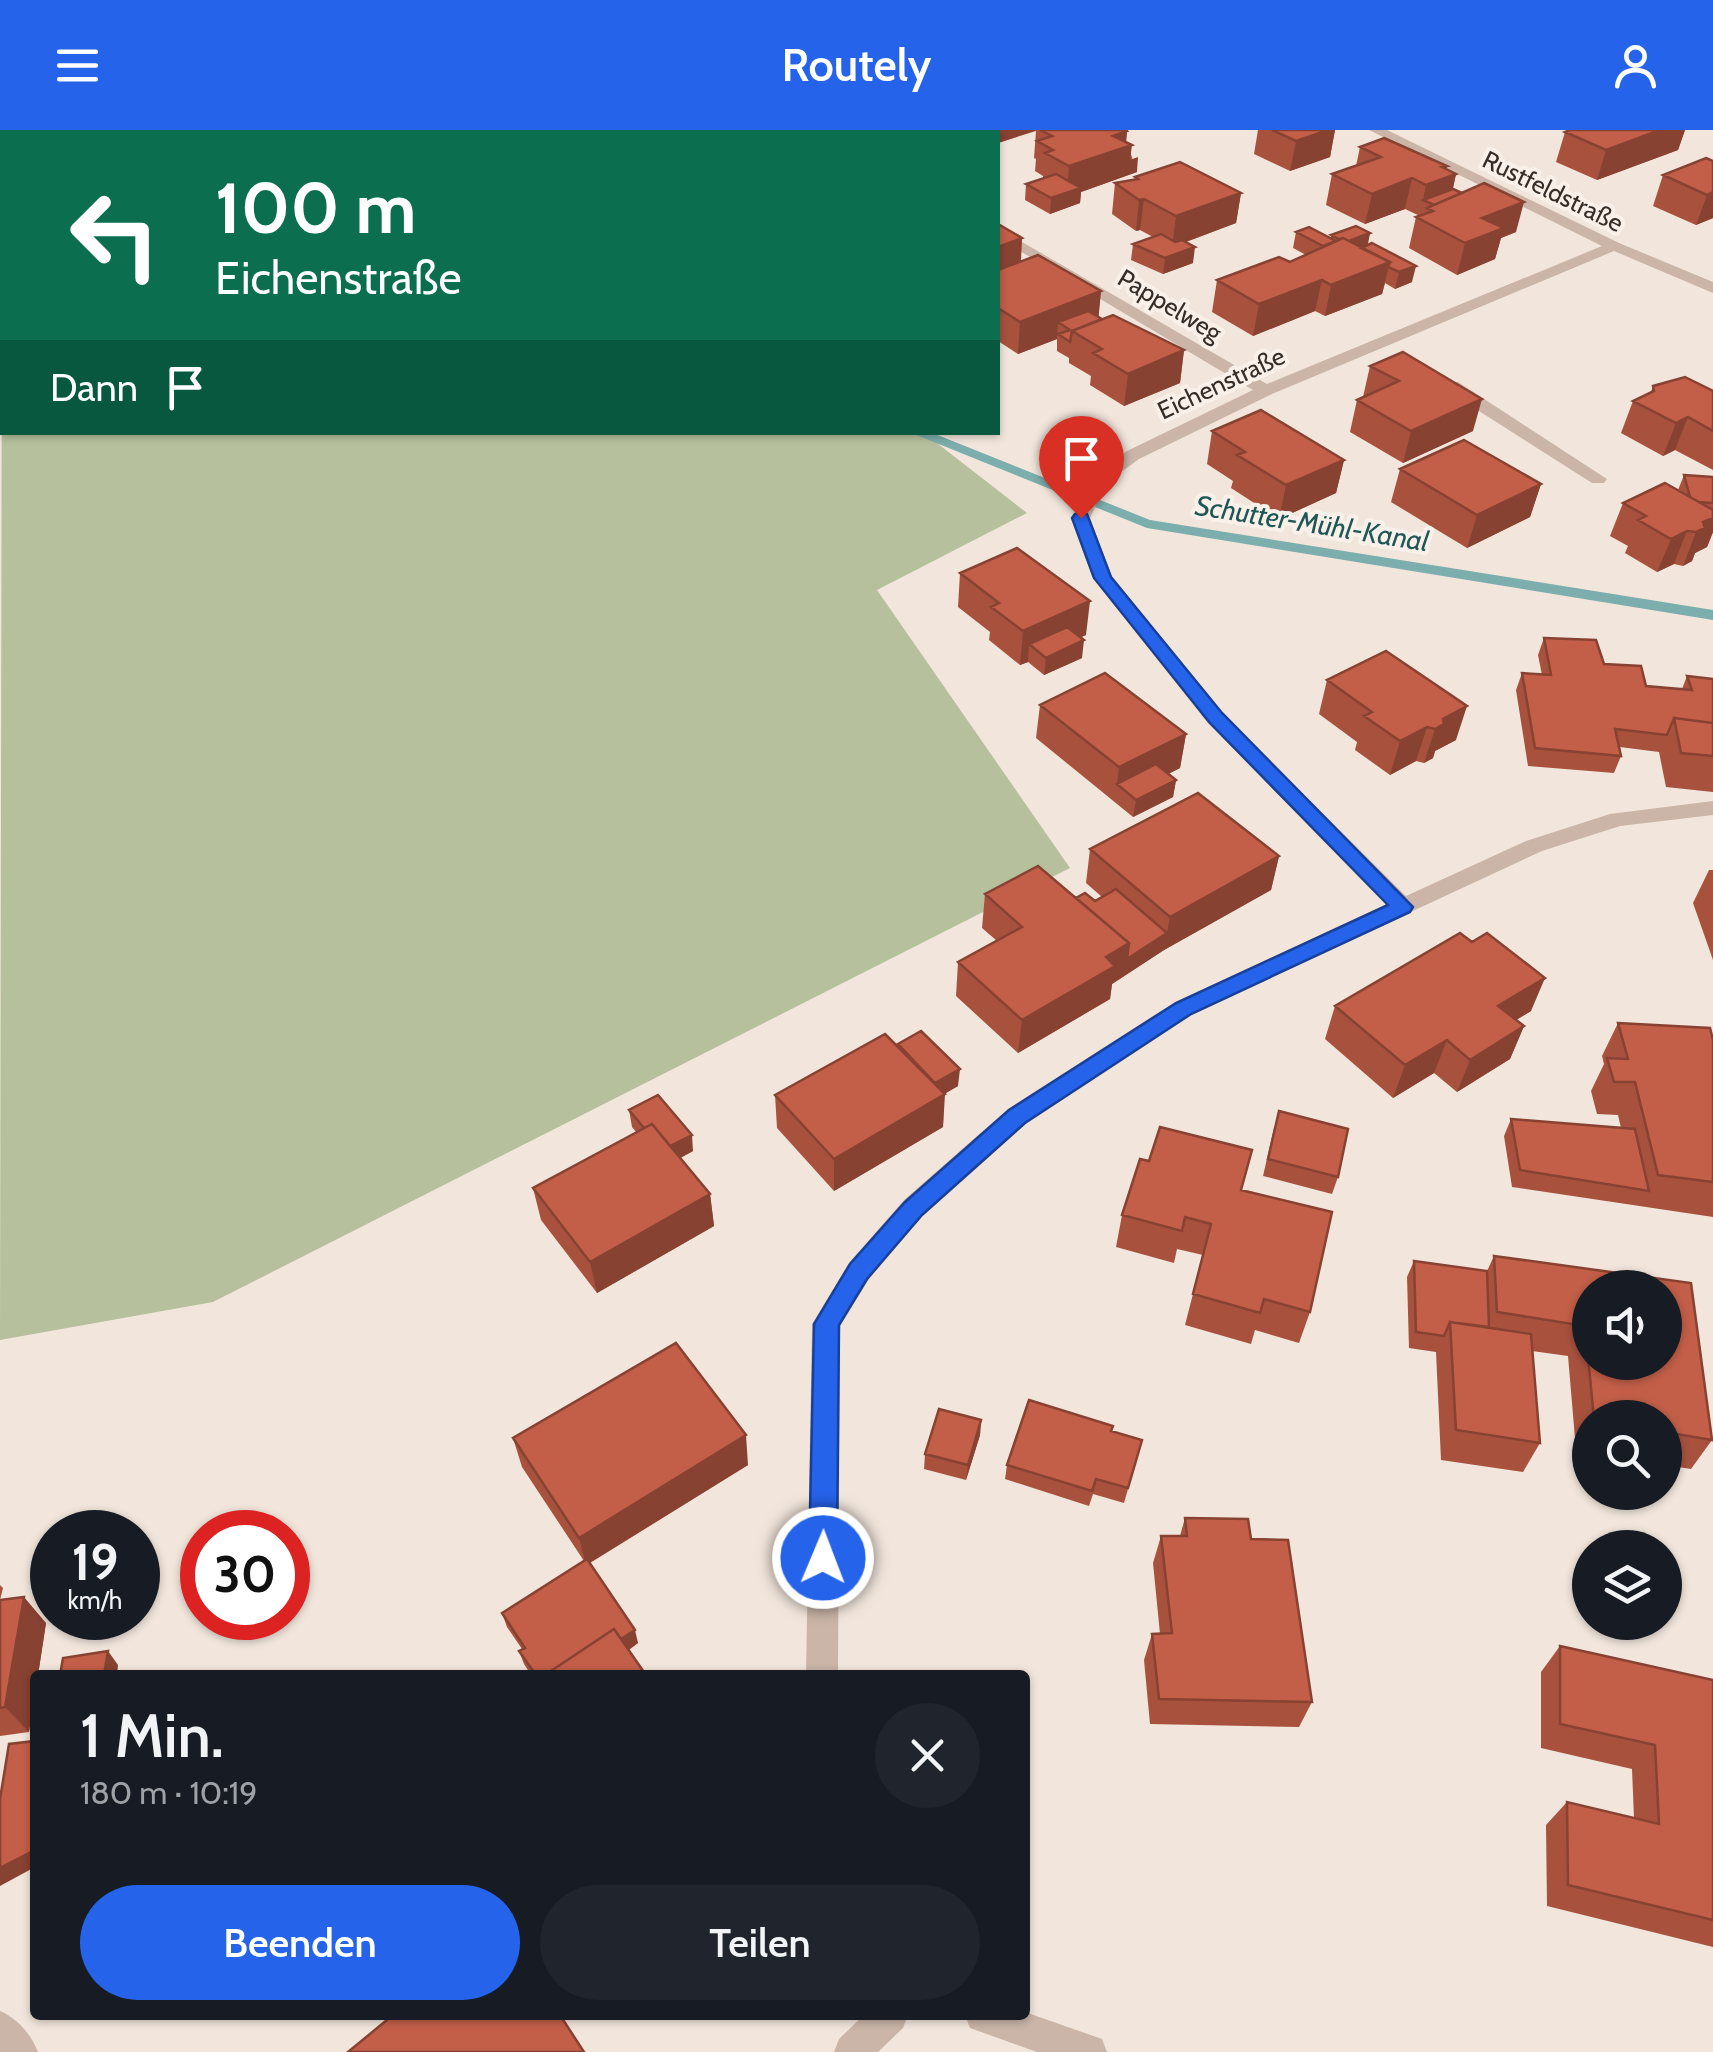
<!DOCTYPE html>
<html lang="de">
<head>
<meta charset="utf-8">
<style>
  body { margin:0; font-family:Cabin,sans-serif; background:#20242c; color:#f1f3f6; height:100vh; display:flex; flex-direction:column; font-size:38px; white-space:nowrap }
  * { box-sizing:border-box; margin:0 }
  p { font-size:32px; color:#9ea1a6 }
  .icon { flex:none; width:55px; height:55px; fill:none; stroke:currentColor; stroke-width:2; stroke-linecap:round; stroke-linejoin:round }
  .map { position:relative; flex:1; overflow:hidden }
  .sheet { position:absolute; left:30px; top:1540px; width:1000px; height:350px; display:flex; flex-direction:column; background:#171b24; border-radius:10px; box-shadow:0 2px 8px #0004 }
  .sheet>* { flex:none }
  .guide { position:absolute; left:0px; top:0px; width:1000px; height:305px; box-shadow:0 2px 8px #0004; background:#0b6e4f; color:#fff; overflow:hidden }
  .fabs { position:absolute; left:1572px; top:1140px; display:grid; gap:20px }
  .fabs a { display:grid; place-items:center; width:110px; height:110px; border-radius:50%; background:#171b24; box-shadow:0 2px 8px #0004; font-size:50px }
  .speed { position:absolute; left:30px; top:1380px; display:flex; gap:20px; font-size:50px; font-weight:700; text-align:center }
  .speed>* { display:grid; place-content:center; width:130px; height:130px; border-radius:50%; background:#171b24; box-shadow:0 2px 8px #0004; line-height:1 }
  .speed small { font-size:25px; font-weight:400 }
  .speed .limit { border:15px solid #d22; background:#fff; color:#111 }
  .pin { position:absolute; display:grid; place-items:center; width:85px; height:85px; color:#fff; margin:-102px -42px; border-radius:50% 50% 50% 0; rotate:-45deg; box-shadow:0 0 10px #0007 }
  .pin .icon { rotate:45deg }
  .me { position:absolute; width:110px; margin:-55px; rotate:1deg; stroke-linejoin:round; filter:drop-shadow(0 0 8px #0008) }
  .turn { display:flex; align-items:center; gap:35px; height:210px; padding:0 50px; font-size:45px }
  .turn .icon { width:130px; height:130px; stroke-width:2.5 }
  .turn b { display:block; font-size:70px; line-height:85px }
  .then { display:flex; align-items:center; height:95px; padding:0 50px; background:#0003; gap:20px; font-size:38px }
  .round { display:grid; place-items:center; flex:none; width:105px; height:105px; border-radius:52px; background:#20242c }
  .overview { display:flex; align-items:center; justify-content:space-between; height:170px; padding:0 50px }
  h1 { font-size:60px; font-weight:600; line-height:75px }
  .primary-button { display:flex; gap:20px; margin-top:auto; padding:20px 50px }
  .primary-button a { flex:1; height:115px; border-radius:60px; background:#2563eb; color:#fff; font-size:40px; font-weight:600; line-height:115px; text-align:center }
  .primary-button a+a { background:#20242c; color:#f1f3f6 }
  header { display:flex; justify-content:space-between; align-items:center; height:130px; padding:0 50px; background:#2563eb; color:#fff; font-size:45px; font-weight:600 }
  .map>svg:first-child { display:block }
  .green { fill:#b6c09c }
  .lines { fill:none; stroke-linecap:round; stroke-linejoin:round }
  .stream { fill:#7caead; fill-rule:evenodd }
  .minor { fill:#cab5a8; fill-rule:evenodd }
  .wall { fill:#a8523e }
  .shaded-wall { fill:#884232 }
  .building { fill:#c35f48; stroke:#884232; stroke-width:2.5; fill-rule:evenodd }
  .route { fill:#2563eb; stroke:#184099; stroke-width:2.5 }
  .labels { text-anchor:middle; stroke-width:8; stroke-linejoin:round; paint-order:stroke }
  .far-street-label { font-size:25px; fill:#362c28; stroke:#f9f1e9 }
  .far-water-label { font-size:28px; font-style:italic; fill:#1f5757; stroke:#f9f1e9 }
</style>
</head>
<body>
<header><svg class="icon" aria-label="menu" viewBox="0 0 24 24"><path d="M4 6h16M4 12h16M4 18h16"/></svg>Routely<svg class="icon" aria-label="person" viewBox="0 0 24 24"><circle cx="12" cy="8" r="4"/><path d="M4 21q1-7 8-7t8 7"/></svg></header>
<div class="map">
<svg width="1713" height="1922" viewBox="0 0 1713 1922">
  <rect width="100%" height="100%" fill="#f2e6dc"/>
  <!-- green -->
  <path class="green" d="M278,0H695L696,2H278Z
    M2,131V302L924,303L1027,383L877,460L1070,738L213,1172L0,1210Z"/>
  <g class="lines">
    <!-- stream -->
    <path class="stream" d="M0,148H2V156H0Z
      M909,302H930L1150,390L1713,480V490L1147,398Z"/>
    <!-- minor -->
    <path class="minor" d="M818,0H836L837,2H820Z
      M1369,0H1387L1619,113L1713,152V163L1614,121L1272,264L1139,329L1106,353L1090,388L1112,447L1222,583L1406,766L1526,711L1610,684L1713,671V685L1620,696L1542,721L1191,884L1026,993L922,1086L869,1149L840,1196L838,1545H806L812,1194L849,1133L904,1070L1008,979L1175,872L1387,774L1208,593L1093,448L1072,388L1092,346L1127,321L1253,260L998,108V98L1267,254L1602,116Z
      M1446,252H1458L1607,349L1604,353H1592L1446,260Z
      M0,1881C18,1889 31,1904 38,1922H0Z
      M1025,1882L1102,1909L1107,1922H1037L970,1898L965,1885H1025Z
      M864,1885H908L903,1898L878,1922H834L839,1909Z"/>
  </g>
  <!-- wall -->
  <path class="wall" d="M964,0H1126L1127,1L1126,10L1137,42L1081,62L1080,73L1050,84L1025,70L1026,54L1043,49V46L1035,41L1036,29L1034,28L1036,1L998,13V2H965Z
    M1258,0H1335L1330,27L1290,41L1254,24Z
    M1570,0H1685L1678,20L1597,50L1556,32L1565,2Z
    M1360,17L1447,36L1446,39L1456,44L1453,59L1516,102L1501,108L1495,129L1457,145L1409,118L1416,87L1420,86L1405,79L1365,94L1326,75L1332,44L1356,36Z
    M1713,31V88L1696,95L1653,76L1663,45Z
    M1135,47L1241,63L1236,93L1186,112L1193,133L1163,144L1131,130L1133,114L1153,107L1140,100L1136,101L1112,84L1115,53L1134,50Z
    M998,94L1022,108L1021,132L1101,161L1098,187L1184,220L1180,253L1124,276L1090,255L1091,246L1069,233V228L1057,221V209L1018,224L998,211Z
    M1296,102L1331,108V105L1370,103L1367,115L1412,152L1395,159L1385,153L1382,164L1325,186L1315,181L1253,206L1212,182L1217,150L1290,132L1306,125L1293,118Z
    M1403,222L1473,301L1403,333L1350,302L1357,270L1363,267L1370,236Z
    M1653,256L1713,261V340L1675,320L1663,326L1621,303L1633,271L1651,262Z
    M1212,301L1344,330L1336,363L1279,389L1231,358L1233,351L1207,334Z
    M1400,339L1541,354L1530,387L1467,418L1391,372Z
    M1684,345L1713,347V402L1707,417L1695,423L1692,431L1683,436L1674,434L1657,442L1625,423L1628,416L1610,406L1623,373L1678,360Z
    M960,443L1086,505L1080,507L1082,528L1044,545L1028,532L1020,535L989,510L990,502L958,477Z
    M1544,508L1646,556L1682,559L1687,546L1713,549V662L1666,657L1659,622L1620,617L1621,626L1614,643L1528,636L1516,560L1522,543L1542,545L1538,525Z
    M1386,521L1456,610L1435,621L1433,628L1424,633L1416,631L1390,645L1355,620L1357,612L1319,584L1327,550Z
    M1040,575L1186,604L1180,638L1168,644L1176,650L1173,667L1133,687L1036,608Z
    M1090,719L1279,726L1271,760L1164,820L1112,854L1110,869L1018,923L956,866L958,832L997,811L982,798L985,764L1076,768L1095,771L1102,767L1086,753Z
    M1709,740H1713V830L1693,773Z
    M1335,876L1531,881L1516,890L1524,896L1510,929L1457,962L1434,943L1393,968L1325,909Z
    M1618,893L1713,910V1087L1512,1057L1504,1006L1511,989L1621,998L1618,985L1597,984L1591,961L1604,934L1602,926Z
    M898,914L958,956L944,964L943,997L834,1061L777,998L775,965L897,917Z
    M629,980L693,1021L680,1028L710,1064L714,1096L597,1163L541,1090L533,1058L637,1003L632,997Z
    M1274,998L1338,1047L1332,1064L1263,1046Z
    M1241,1060L1310,1182L1299,1213L1255,1200L1251,1214L1185,1195L1203,1125L1177,1119L1174,1133L1116,1117L1122,1085Z
    M1494,1126L1691,1153L1712,1310L1691,1339L1665,1335V1288H1590V1322L1576,1320L1568,1226L1532,1221L1540,1313L1523,1342L1441,1330L1436,1222L1409,1218L1407,1147L1414,1131L1487,1141Z
    M981,1290L980,1305L966,1350L924,1339L925,1324Z
    M1113,1296L1112,1301L1142,1310L1124,1373L1093,1364L1089,1376L1005,1349L1007,1335Z
    M513,1308L748,1335L590,1433L638,1513L629,1520L646,1545H531L524,1534L519,1521L522,1519L507,1497L502,1483L584,1431L522,1337Z
    M1185,1388L1251,1409L1312,1572L1299,1597L1150,1594L1144,1530L1152,1504H1160L1153,1433L1161,1406H1180Z
    M0,1455L3,1458L0,1470L46,1493L38,1545H35L29,1602L0,1606Z
    M1560,1516L1713,1550V1817L1547,1776L1546,1695L1567,1672L1634,1688L1632,1639L1541,1618V1542Z"/>
  <!-- shaded-wall -->
  <path class="shaded-wall" d="M990,0H1036L998,13V2H990Z
    M1328,0H1335L1330,27L1290,41L1296,11Z
    M1660,0H1685L1678,20L1597,50L1606,20Z
    M1127,1L1126,14L1127,17L1132,15L1130,30L1138,27L1137,42L1081,62L1080,73L1050,84L1051,68L1067,63L1069,36L1113,6Z
    M1447,36L1444,49L1456,44L1449,74L1439,78L1423,70L1426,55L1442,37Z
    M1412,48L1405,79L1365,94L1372,64Z
    M1713,62V88L1696,95L1707,65Z
    M1241,63L1236,93L1172,117L1176,86Z
    M1144,69L1140,100L1136,101L1139,70Z
    M1524,72L1516,102L1501,108L1495,129L1457,145L1465,113L1482,88Z
    M1370,103L1367,119L1345,112Z
    M1022,108L1020,139L998,147V117Z
    M1195,117L1193,133L1163,144L1165,128Z
    M1390,132L1382,164L1325,186L1331,155Z
    M1416,136L1412,152L1395,159L1399,142Z
    M1322,150L1315,181L1253,206L1259,174Z
    M1101,161L1098,193L1058,192L1057,209L1018,224L1020,192Z
    M1184,220L1180,253L1124,276L1128,244Z
    M1482,269L1473,301L1403,333L1411,301Z
    M1688,287L1675,320L1663,326L1676,293Z
    M1344,330L1336,363L1279,389L1286,355Z
    M1541,354L1530,387L1467,418L1477,385Z
    M1713,388V402L1707,417L1695,423L1692,431L1683,436L1696,402L1703,392Z
    M1687,401L1674,434L1657,442L1671,409Z
    M1090,471L1086,505L1043,525L1029,514L1028,532L1020,535L1023,501Z
    M1084,510L1082,528L1044,545L1046,528Z
    M1467,576L1456,610L1435,621L1433,628L1424,633L1435,599L1443,589Z
    M1427,597L1416,631L1390,645L1400,611Z
    M1186,604L1180,638L1129,664L1117,654L1119,637Z
    M1176,650L1173,667L1133,687L1136,670Z
    M1279,726L1271,760L1164,820L1112,854L1110,869L1018,923L1022,890L1106,827L1129,813L1167,803L1170,787Z
    M1545,848L1531,881L1485,909L1498,876Z
    M1524,896L1510,929L1457,962L1470,930Z
    M1447,910L1434,943L1393,968L1405,935Z
    M960,939L958,956L934,970L935,953Z
    M945,964L943,997L834,1061V1029Z
    M692,1005L693,1021L664,1037L662,1020Z
    M710,1064L714,1096L597,1163L590,1132Z
    M981,1290L980,1305L966,1350L968,1335Z
    M746,1305L748,1335L586,1435L579,1408Z
    M24,1467L46,1493L38,1545H35V1562L29,1602L5,1577Z
    M635,1500L638,1513L591,1545H567Z
    M108,1521L118,1535L117,1545H104Z
    M35,1720V1737L0,1756V1738Z"/>
  <!-- building -->
  <path class="building" d="M814,0H824L828,2H806Z
    M1040,0H1126L1127,1L1113,6L1132,15L1069,36L1045,23L1053,20L1037,11L1052,6Z
    M1272,0H1328L1296,11Z
    M1570,0H1660L1606,20L1565,2Z
    M1384,8L1447,36L1442,37L1456,44L1426,55L1412,48L1372,64L1332,44L1381,27L1360,17Z
    M1706,28L1713,31V62L1707,65L1663,45Z
    M1180,32L1241,63L1176,86L1144,69L1139,70L1115,53L1138,49L1135,47Z
    M1056,44L1081,58L1051,68L1026,54Z
    M1484,53L1524,72L1482,88L1504,98L1465,113L1416,87L1433,81L1427,78Z
    M1453,59L1462,63L1434,75L1423,70Z
    M998,94L1022,108L998,117Z
    M1356,96L1370,103L1349,111L1343,108L1339,109L1331,105Z
    M1309,97L1336,111L1323,116L1296,102Z
    M1161,104L1175,112L1182,110L1195,117L1165,128L1133,114Z
    M1343,108L1390,132L1331,155L1322,150L1259,174L1217,150L1279,127L1290,132Z
    M1372,113L1416,136L1399,142L1388,137L1390,132L1361,118Z
    M1038,125L1101,161L1020,192L998,178V140Z
    M1088,181L1102,189L1072,201L1070,212L1058,204L1070,200L1058,192Z
    M1113,185L1184,220L1128,244L1093,223L1102,219L1072,201Z
    M1403,222L1482,269L1411,301L1357,270L1399,251L1370,236Z
    M1685,247L1713,261V301L1688,287L1676,293L1633,271L1654,261L1653,256Z
    M1261,280L1344,330L1286,355L1237,325L1245,322L1212,301Z
    M1464,310L1541,354L1477,385L1400,339Z
    M1684,345L1713,347V373L1699,372L1690,367Z
    M1665,353L1713,380V388L1703,392L1705,398L1696,402L1687,401L1671,409L1638,390L1646,386L1623,373Z
    M1017,418L1090,471L1023,501L991,477L999,473L960,443Z
    M1067,497L1084,510L1046,528L1029,514Z
    M1544,508L1596,510L1604,534L1641,536L1646,556L1692,560L1687,546L1713,549V593L1674,588L1667,605L1615,599L1621,626L1535,618L1522,543L1551,545Z
    M1386,521L1467,576L1443,589L1444,594L1435,599L1427,597L1400,611L1364,586L1372,582L1327,550Z
    M1105,543L1186,604L1119,637L1040,575Z
    M1674,588L1713,593V626L1681,623Z
    M1156,634L1176,650L1136,670L1117,654Z
    M1198,663L1279,726L1170,787L1090,719Z
    M1038,736L1129,813L1106,827L1115,836L1022,890L958,832L1022,797L985,764Z
    M1116,759L1167,803L1127,829L1129,813L1076,768L1085,763L1095,771Z
    M1460,803L1472,812L1487,803L1545,848L1498,876L1524,896L1470,930L1447,910L1405,935L1335,876Z
    M1618,893L1710,898L1713,910V1052L1658,1045L1635,952H1614L1607,928L1628,929Z
    M921,901L960,939L935,953L898,914Z
    M885,904L945,964L834,1029L775,965Z
    M658,965L692,1005L670,1016L652,994L644,998L629,980Z
    M1279,981L1348,999L1338,1047L1268,1029Z
    M1511,989L1635,999L1649,1061L1520,1040Z
    M652,994L710,1064L590,1132L533,1058Z
    M1160,997L1252,1020L1241,1060L1332,1082L1310,1182L1264,1169L1260,1183L1193,1164L1211,1094L1185,1087L1182,1101L1122,1085L1140,1029L1149,1031Z
    M1494,1126L1691,1153L1712,1310L1665,1302V1288H1594L1585,1196L1497,1182ZM1590,1158H1665V1232H1590Z
    M1414,1131L1487,1141L1489,1197L1450,1192L1444,1206L1416,1202Z
    M1450,1192L1531,1204L1540,1313L1456,1300Z
    M676,1213L746,1305L579,1408L513,1308Z
    M1029,1270L1113,1296L1111,1301L1142,1310L1128,1358L1096,1349L1092,1361L1007,1335Z
    M939,1279L981,1290L968,1335L925,1324Z
    M1185,1388L1248,1389L1251,1409L1288,1410L1312,1572L1159,1569L1152,1504L1172,1503L1161,1406H1187Z
    M587,1429L635,1500L621,1509L614,1499L545,1545H536L519,1521L525,1518L502,1483Z
    M24,1467L5,1577L0,1578V1470Z
    M614,1499L646,1545H545Z
    M1560,1516L1713,1550V1790L1568,1755L1567,1672L1659,1694L1655,1615L1560,1594Z
    M108,1521L104,1545H60L63,1528Z
    M35,1611V1720L0,1738V1669L9,1614Z
    M393,1885H560L584,1922H348Z"/>
  <!-- route -->
  <path class="route" d="M1075,384H1087L1111,447L1222,583L1413,777L1410,782L1191,884L1025,993L922,1085L867,1149L839,1195L837,1428L833,1437L823,1441L813,1437L809,1428L814,1194L850,1134L905,1072L1009,980L1176,873L1388,775L1209,592L1094,448L1072,388Z"/>
  <g class="labels">
    <!-- far-street labels -->
    <g class="far-street-label">
      <text transform="translate(1553 61) rotate(26)" y="9">Rustfeldstraße</text>
      <text transform="translate(1170 175) rotate(31)" y="9">Pappelweg</text>
      <text transform="translate(1221 253) rotate(-25)" y="9">Eichenstraße</text>
    </g>
    <!-- far-water labels -->
    <g class="far-water-label">
      <text transform="translate(1312 393) rotate(9)" y="10">Schutter-Mühl-Kanal</text>
    </g>
  </g>
</svg>
<div class="fabs">
<a><svg class="icon" aria-label="sound" viewBox="0 0 24 24"><path d="M4 9h4l5-4v14l-5-4H4zM17 9q2 3 0 6"/></svg></a>
<a><svg class="icon" aria-label="search" viewBox="0 0 24 24"><circle cx="10" cy="10" r="6"/><path d="M15 15l6 6"/></svg></a>
<a><svg class="icon" aria-label="layers" viewBox="0 0 24 24"><path d="M12 4l9 5-9 5-9-5zM3 14l9 5 9-5"/></svg></a>
</div>
<div class="speed"><div>19<small>km/h</small></div><div class="limit">30</div></div>
<div class="pin" style="left:1081px;top:388px;background:#d93025"><svg class="icon" aria-label="arrive" viewBox="0 0 24 24"><path d="M6 21V4h12l-3 4 3 4H6"/></svg></div>
<svg class="me" style="left:823px;top:1428px" viewBox="-20 -20 40 40"><circle r="17" fill="#2563eb" stroke="#fff" stroke-width="3"/><path d="M0-11L8 9 0 5-8 9z" fill="#fff"/></svg>
<div class="guide">
<div class="turn"><svg class="icon" aria-label="left" viewBox="0 0 24 24"><path d="M17 20v-9H6M10 6l-5 5 5 5"/></svg><div><b>100 m</b>Eichenstraße</div></div>
<div class="then">Dann<svg class="icon" aria-label="arrive" viewBox="0 0 24 24"><path d="M6 21V4h12l-3 4 3 4H6"/></svg></div>
</div>
<section class="sheet">
<div class="overview"><div><h1>1 Min.</h1><p>180 m · 10:19</p></div><a class="round"><svg class="icon" aria-label="close" viewBox="0 0 24 24"><path d="M6 6l12 12M18 6L6 18"/></svg></a></div>
<div class="primary-button"><a>Beenden</a><a>Teilen</a></div>
</section>
</div>
</body>
</html>
